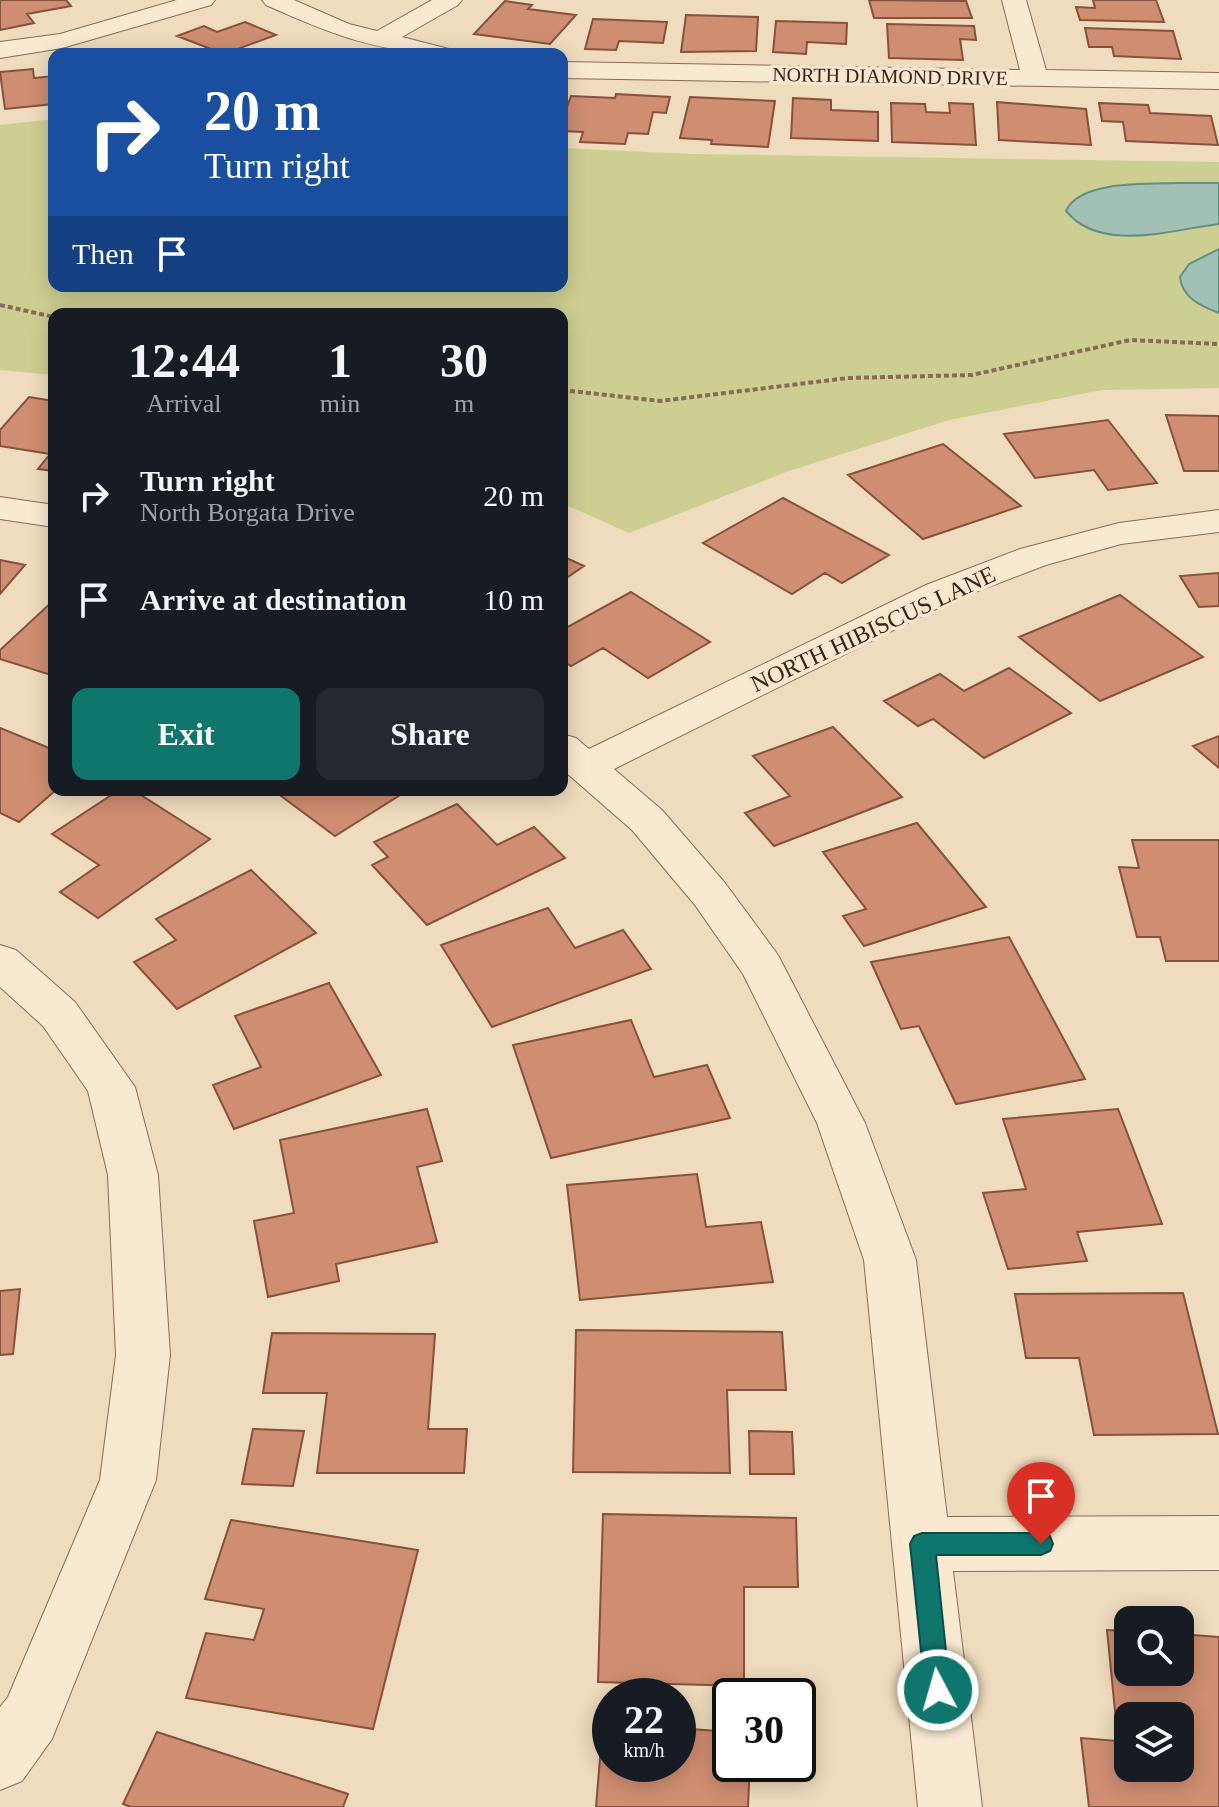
<!DOCTYPE html>
<html lang="en">
<head>
<meta charset="utf-8">
<style>
  body { margin:0; font-family:"Times New Roman",serif; background:#242831; color:#f1f3f6; height:100vh; display:flex; flex-direction:column; font-size:30px; white-space:nowrap }
  * { box-sizing:border-box; margin:0 }
  p { font-size:26px; color:#9ea1a6 }
  .icon { flex:none; width:44px; height:44px; fill:none; stroke:currentColor; stroke-width:2; stroke-linecap:round; stroke-linejoin:round }
  .map { position:relative; flex:1; overflow:hidden }
  .side { position:absolute; left:48px; top:308px; width:520px; height:488px; display:flex; flex-direction:column; background:#171b24; border-radius:16px; box-shadow:0 4px 20px #0003 }
  .side>* { flex:none }
  .top-card { position:absolute; left:48px; top:48px; width:520px; height:244px; border-radius:16px; box-shadow:0 4px 20px #0003; background:#1a4fa0; color:#fff; overflow:hidden }
  .buttons { position:absolute; left:1114px; top:1606px; display:grid; gap:16px }
  .buttons a { display:grid; place-items:center; width:80px; height:80px; border-radius:16px; background:#171b24; box-shadow:0 4px 20px #0003; font-size:40px }
  .speed { position:absolute; left:592px; top:1678px; display:flex; gap:16px; font-size:40px; font-weight:700; text-align:center }
  .speed>* { display:grid; place-content:center; width:104px; height:104px; border-radius:50%; background:#171b24; box-shadow:0 4px 20px #0003; line-height:1 }
  .speed small { font-size:20px; font-weight:400 }
  .speed .limit { border:4px solid #111; border-radius:12px; background:#fff; color:#111 }
  .pin { position:absolute; display:grid; place-items:center; width:68px; height:68px; color:#fff; margin:-82px -34px; border-radius:50% 50% 50% 0; rotate:-45deg; box-shadow:0 0 8px #0007 }
  .pin .icon { rotate:45deg }
  .me { position:absolute; width:88px; margin:-44px; rotate:354deg; stroke-linejoin:round; filter:drop-shadow(0 0 6px #0008) }
  .turn { display:flex; align-items:center; gap:28px; height:168px; padding:0 24px; font-size:36px }
  .turn .icon { width:104px; height:104px; stroke-width:2.5 }
  .turn b { display:block; font-size:56px; line-height:68px }
  .then { display:flex; align-items:center; height:76px; padding:0 24px; background:#0003; gap:16px; font-size:30px }
  .eta { display:flex; justify-content:space-evenly; align-items:center; height:136px; text-align:center }
  .eta b { font-size:48px; font-weight:800; line-height:56px }
  .primary-button { display:flex; gap:16px; margin-top:auto; padding:16px 24px }
  .primary-button a { flex:1; height:92px; border-radius:16px; background:#0f766e; color:#fff; font-size:32px; font-weight:800; line-height:92px; text-align:center }
  .primary-button a+a { background:#242831; color:#f1f3f6 }
  ul { padding:0; list-style:none }
  li { display:flex; align-items:center; gap:24px; height:104px; padding:0 24px }
  li div { flex:1 }
  li b { display:block; font-size:30px }
  li em { font-style:normal }
  .map>svg:first-child { display:block }
  .green { fill:#cdce91 }
  .water { fill:#a1c1b4; stroke:#688e81; stroke-width:2 }
  .building { fill:#cf8e71; stroke:#88513b; stroke-width:2; fill-rule:evenodd }
  .lines { fill:none; stroke-linecap:round; stroke-linejoin:round }
  .minor-casing { stroke:#886b56; stroke-width:2 }
  .path { stroke:#886b56; stroke-width:4; stroke-dasharray:5 3; stroke-linecap:butt }
  .minor { fill:#fae9d1; fill-rule:evenodd }
  .route { fill:#0f766e; stroke:#0a4d48; stroke-width:2 }
  .labels { text-anchor:middle; stroke-width:7; stroke-linejoin:round; paint-order:stroke }
  .far-street-label { font-size:20px; fill:#37251b; stroke:#f7e6cd }
  .street-label { font-size:24px; fill:#37251b; stroke:#f7e6cd }
</style>
</head>
<body>
<div class="map">
<svg width="1219" height="1807" viewBox="0 0 1219 1807">
  <rect width="100%" height="100%" fill="#efdbbd"/>
  <!-- green -->
  <path class="green" d="M54,119V286H562V148L690,154L1219,162V388L1102,390L949,420L789,471L629,533L562,503V314H54V375L0,370V125Z"/>
  <!-- water -->
  <path class="water" d="M1178,183H1219V224C1174,229 1101,254 1066,211C1079,180 1149,184 1178,183Z
    M1219,249V313C1201,306 1182,298 1180,277L1189,264Z"/>
  <!-- building -->
  <path class="building" d="M0,0H66L71,6L27,14L34,23L0,30Z
    M869,0L966,1L972,18H874Z
    M1093,0H1156L1164,22L1080,20L1076,7L1095,8Z
    M505,1L532,5L528,9L576,15L550,44L474,34Z
    M686,15L758,17L756,51L681,52Z
    M593,19L667,22L663,43L619,41L616,50L585,49Z
    M776,21L847,23L846,44L807,42L806,54L773,52Z
    M245,22L276,35L224,54L177,36L204,26L217,32Z
    M887,24L974,26L976,40L960,39L963,60L889,58Z
    M1085,28L1173,31L1181,59L1114,56L1112,47H1089Z
    M33,69L34,78L54,76V104L5,109L0,72Z
    M616,94L670,97L666,113L653,112L648,134L628,133L625,144L580,142L583,132L562,131V121L571,96L615,98Z
    M690,97L775,101L768,147L711,144L712,140L680,138Z
    M793,98L831,100V110L878,112V141L791,138Z
    M997,102L1086,109L1091,145L999,140Z
    M891,103L925,104L926,112L950,113L949,103L973,104L976,145L892,142Z
    M1099,103L1148,105L1150,113L1211,116L1218,145L1126,141L1123,122L1102,121Z
    M29,397L54,401V471L38,469L50,454L0,446V430Z
    M1166,415L1219,416V471H1184Z
    M1108,420L1157,483L1108,490L1094,470L1035,478L1004,434Z
    M943,444L1021,506L923,539L848,475Z
    M783,498L889,555L842,583L825,573L792,594L703,543Z
    M562,556L584,566L562,581Z
    M0,560L25,565L0,594Z
    M1219,573V606L1199,607L1180,576Z
    M631,592L710,642L648,678L603,648L571,666L562,660V630Z
    M1120,595L1203,657L1100,701L1019,637Z
    M54,600V676L0,659V650Z
    M1009,668L1071,713L984,758L933,719L918,726L884,701L940,674L964,691Z
    M833,727L902,797L774,846L745,813L790,796L753,756Z
    M0,728L54,750L56,790L19,822L0,813Z
    M1219,736V768L1193,746Z
    M119,790H133L210,839L98,918L60,892L99,865L52,834Z
    M273,790H408L335,836Z
    M457,804L497,845L534,827L565,858L427,925L372,865L388,857L374,842Z
    M917,823L986,907L864,946L843,916L866,909L823,852Z
    M1132,840H1219V961H1166L1160,937H1137L1119,867L1139,868Z
    M251,870L316,933L177,1009L134,962L176,940L156,919Z
    M548,908L575,948L623,930L651,969L492,1027L441,945Z
    M1009,937L1085,1079L956,1104L919,1026L901,1029L871,962Z
    M329,983L381,1075L234,1129L213,1085L261,1067L235,1016Z
    M631,1020L654,1077L707,1065L730,1118L551,1158L513,1045Z
    M427,1109L442,1161L417,1167L437,1242L336,1264L339,1281L268,1297L254,1221L294,1213L280,1140Z
    M1118,1109L1162,1224L1077,1232L1087,1261L1008,1269L983,1193L1026,1189L1003,1119Z
    M697,1174L706,1227L761,1222L773,1282L580,1300L567,1185Z
    M20,1289L13,1354L0,1355V1291Z
    M1183,1293L1218,1434L1094,1435L1079,1358H1026L1015,1294Z
    M576,1330L782,1332L786,1390H727L730,1473L573,1472Z
    M272,1333L435,1334L428,1429H467L464,1473H317L327,1393H263Z
    M253,1429L304,1431L293,1486L242,1484Z
    M749,1431L792,1432L794,1474H750Z
    M603,1514L796,1518L798,1587H744V1686L598,1682Z
    M231,1520L418,1550L373,1729L186,1698L206,1633L254,1640L264,1609L205,1599Z
    M1107,1630L1128,1631V1672H1180V1634L1219,1637V1807H1089L1081,1738L1118,1741ZM1128,1716H1180V1768H1128Z
    M603,1722L610,1723V1764H678V1728L730,1732V1764H750L748,1807H596Z
    M157,1732L348,1794L343,1807H131L123,1804Z"/>
  <g class="lines">
    <defs>
      <path id="minor" d="M177,0H215L211,5L62,48L0,58V42L60,34Z
        M262,0H294L349,24L377,31L432,0H462L458,5L402,37L449,49L453,54C380,54 331,34 266,5Z
        M1002,0H1026L1046,70L1219,73V89L562,78V62L1020,70Z
        M0,497L54,505V527L0,519Z
        M1219,510V532L1121,544L1046,565L952,601L614,769L662,810L725,883L778,955L865,1123L916,1260L947,1517L1219,1516V1570L953,1571L982,1807H918L864,1260L817,1123L743,974L695,905L632,830L562,769V734L576,738L589,749L926,585L1020,549L1119,523Z
        M0,945L16,950L75,1002L135,1087L158,1175L170,1355L156,1480L52,1739L22,1781L0,1790V1707L8,1697L100,1480L116,1355L108,1175L88,1091L43,1026L0,987Z"/>
    </defs>
    <!-- minor casing -->
    <use href="#minor" class="minor-casing"/>
    <!-- path -->
    <path class="path" d="M0,305L54,317
      M562,390L660,401L848,378L972,375L1130,340L1219,344"/>
    <!-- minor -->
    <use href="#minor" class="minor"/>
  </g>
  <!-- route -->
  <path class="route" d="M922,1533H1041L1050,1536L1053,1544L1050,1551L1041,1555H936L950,1690L947,1699L938,1703L929,1699L925,1690L910,1544L914,1536Z"/>
  <g class="labels">
    <!-- far-street labels -->
    <g class="far-street-label">
      <text transform="translate(890 76) rotate(1)" y="7">NORTH DIAMOND DRIVE</text>
    </g>
    <!-- street labels -->
    <g class="street-label">
      <text transform="translate(873 629) rotate(-25)" y="8">NORTH HIBISCUS LANE</text>
    </g>
  </g>
</svg>
<div class="buttons">
<a><svg class="icon" aria-label="search" viewBox="0 0 24 24"><circle cx="10" cy="10" r="6"/><path d="M15 15l6 6"/></svg></a>
<a><svg class="icon" aria-label="layers" viewBox="0 0 24 24"><path d="M12 4l9 5-9 5-9-5zM3 14l9 5 9-5"/></svg></a>
</div>
<div class="speed"><div>22<small>km/h</small></div><div class="limit">30</div></div>
<div class="pin" style="left:1041px;top:1544px;background:#d93025"><svg class="icon" aria-label="arrive" viewBox="0 0 24 24"><path d="M6 21V4h12l-3 4 3 4H6"/></svg></div>
<svg class="me" style="left:938px;top:1690px" viewBox="-20 -20 40 40"><circle r="17" fill="#0f766e" stroke="#fff" stroke-width="3"/><path d="M0-11L8 9 0 5-8 9z" fill="#fff"/></svg>
<div class="top-card">
<div class="turn"><svg class="icon" aria-label="right" viewBox="0 0 24 24"><path d="M7 20v-9h11M14 6l5 5-5 5"/></svg><div><b>20 m</b>Turn right</div></div>
<div class="then">Then<svg class="icon" aria-label="arrive" viewBox="0 0 24 24"><path d="M6 21V4h12l-3 4 3 4H6"/></svg></div>
</div>
<section class="side">
<div class="eta">
<div><b>12:44</b><p>Arrival</p></div>
<div><b>1</b><p>min</p></div>
<div><b>30</b><p>m</p></div>
</div>
<ul>
<li><svg class="icon" aria-label="right" viewBox="0 0 24 24"><path d="M7 20v-9h11M14 6l5 5-5 5"/></svg><div><b>Turn right</b><p>North Borgata Drive</p></div><em>20 m</em></li>
<li><svg class="icon" aria-label="arrive" viewBox="0 0 24 24"><path d="M6 21V4h12l-3 4 3 4H6"/></svg><div><b>Arrive at destination</b></div><em>10 m</em></li>
</ul>
<div class="primary-button"><a>Exit</a><a>Share</a></div>
</section>
</div>
</body>
</html>
